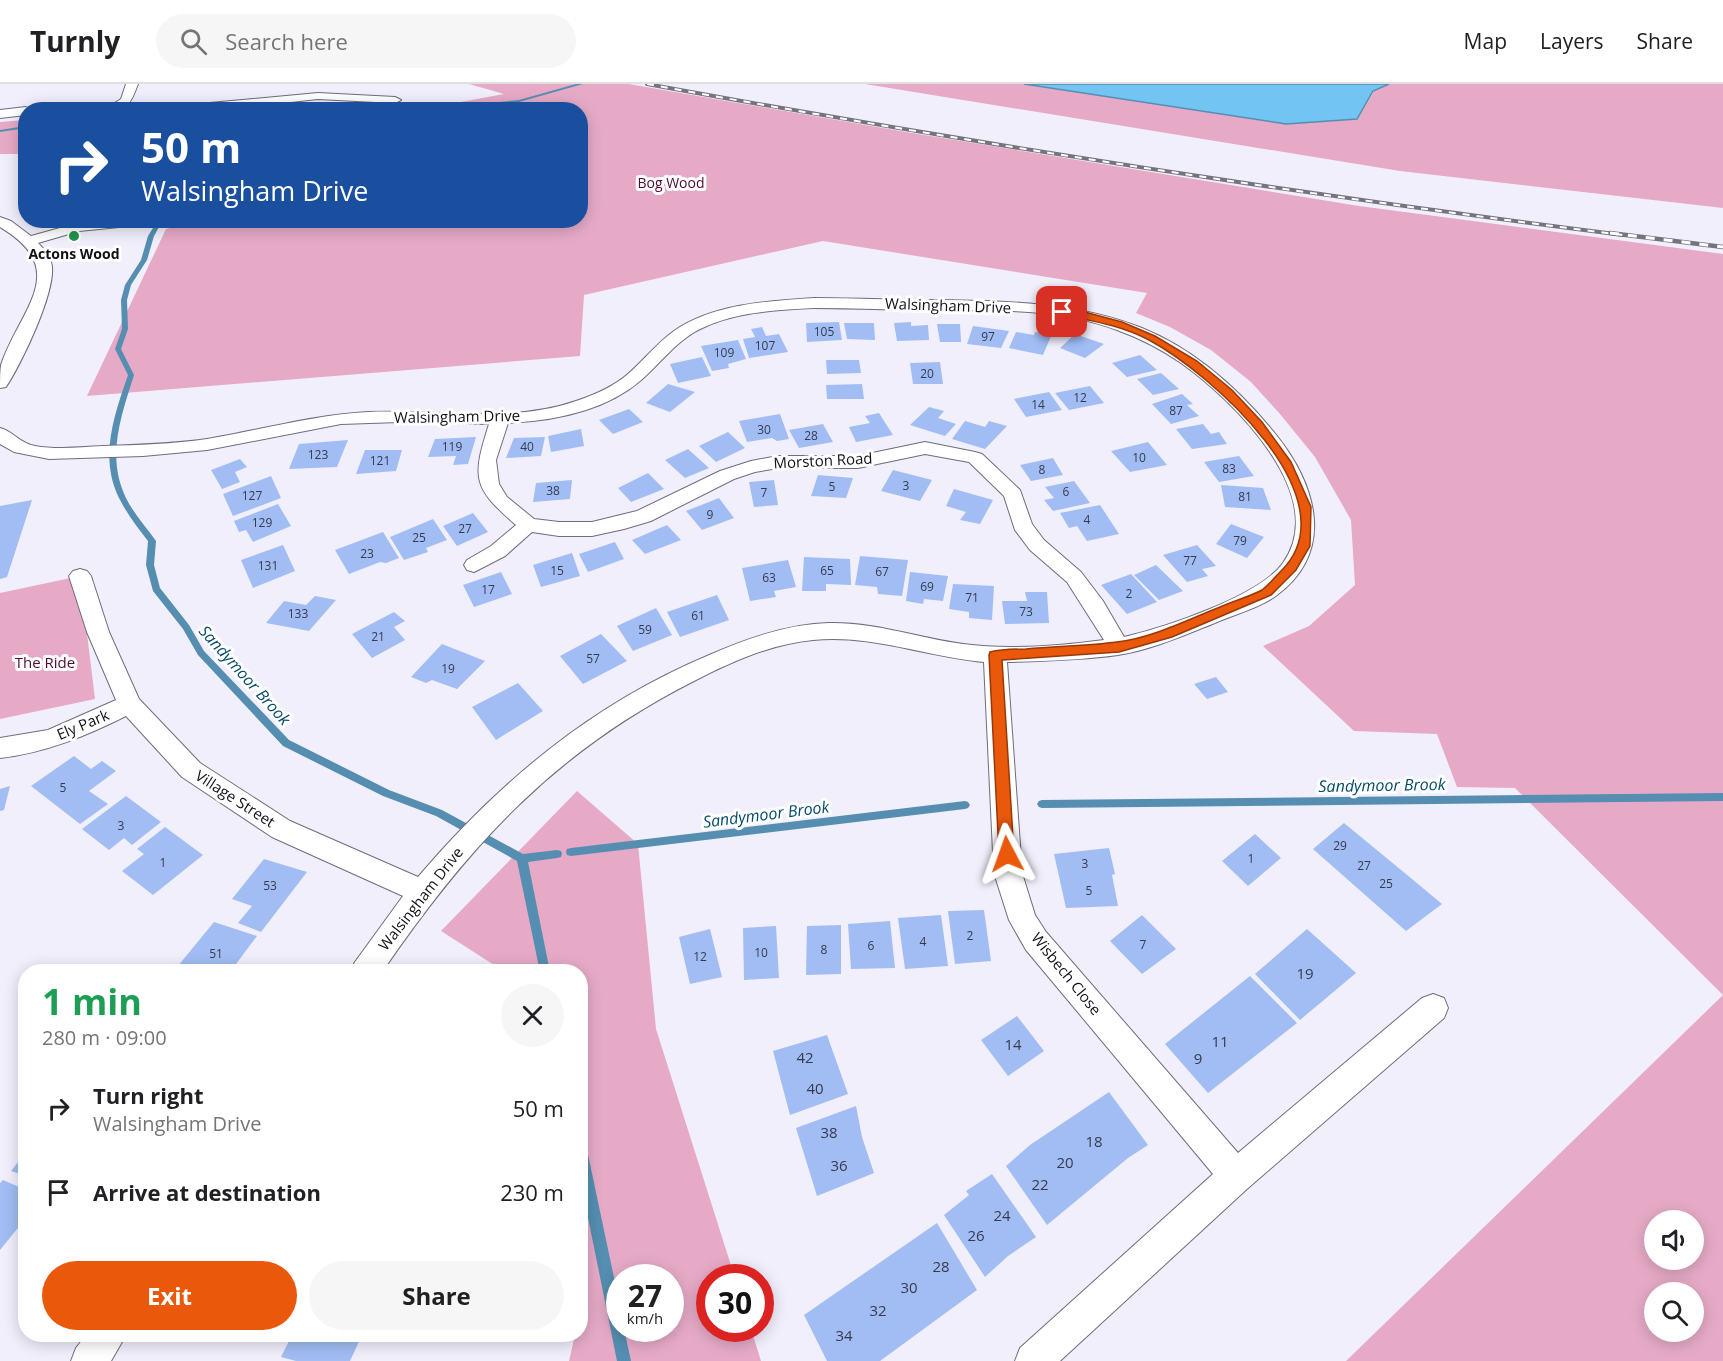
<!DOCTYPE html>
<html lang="en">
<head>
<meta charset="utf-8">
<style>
  body { margin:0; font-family:"Open Sans",sans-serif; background:#f6f6f6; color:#202124; height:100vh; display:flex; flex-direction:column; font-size:22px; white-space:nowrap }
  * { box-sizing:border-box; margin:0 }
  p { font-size:20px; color:#757577 }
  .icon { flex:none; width:33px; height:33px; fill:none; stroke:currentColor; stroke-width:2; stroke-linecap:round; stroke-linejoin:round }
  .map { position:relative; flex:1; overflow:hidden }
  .drawer { position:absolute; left:18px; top:880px; width:570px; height:378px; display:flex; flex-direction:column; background:#fff; border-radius:24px; box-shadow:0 3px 15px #0003 }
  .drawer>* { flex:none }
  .hud { position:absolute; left:18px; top:18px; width:570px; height:126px; border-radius:24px; box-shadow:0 3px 15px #0003; background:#1a4fa0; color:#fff; overflow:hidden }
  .fabs { position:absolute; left:1644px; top:1126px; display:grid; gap:12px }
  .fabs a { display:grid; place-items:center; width:60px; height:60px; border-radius:50%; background:#fff; box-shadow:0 3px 15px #0003; font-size:30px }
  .speed { position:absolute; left:606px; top:1180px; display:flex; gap:12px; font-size:30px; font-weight:700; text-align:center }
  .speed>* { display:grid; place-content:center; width:78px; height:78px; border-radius:50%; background:#fff; box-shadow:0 3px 15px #0003; line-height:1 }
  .speed small { font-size:15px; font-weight:400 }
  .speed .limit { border:9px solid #d22; background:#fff; color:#111 }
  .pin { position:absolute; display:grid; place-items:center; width:51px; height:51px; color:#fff; margin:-26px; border-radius:12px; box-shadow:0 3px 9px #0006 }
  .me { position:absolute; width:66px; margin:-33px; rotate:356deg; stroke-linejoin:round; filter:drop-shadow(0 0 4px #0008) }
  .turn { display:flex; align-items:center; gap:21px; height:126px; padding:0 24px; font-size:27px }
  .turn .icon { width:78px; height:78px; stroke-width:2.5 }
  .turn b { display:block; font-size:42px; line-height:51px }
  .round { display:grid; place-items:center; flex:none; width:63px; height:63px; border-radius:32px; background:#f6f6f6 }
  .head { display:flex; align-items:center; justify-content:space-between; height:102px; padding:0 24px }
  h1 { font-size:36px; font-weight:700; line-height:45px; color:#1e9e55 }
  .action { display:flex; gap:12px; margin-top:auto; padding:12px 24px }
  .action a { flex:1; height:69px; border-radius:36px; background:#ea580c; color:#fff; font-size:24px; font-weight:700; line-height:69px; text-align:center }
  .action a+a { background:#f6f6f6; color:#202124 }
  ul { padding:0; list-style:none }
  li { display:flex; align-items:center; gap:18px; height:84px; padding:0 24px }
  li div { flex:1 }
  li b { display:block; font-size:22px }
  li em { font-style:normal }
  header { display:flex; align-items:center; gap:36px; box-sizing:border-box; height:84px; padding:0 30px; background:#fff; border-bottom:2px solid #e0e0e0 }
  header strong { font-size:28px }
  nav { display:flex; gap:33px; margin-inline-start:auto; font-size:21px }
  .search { width:420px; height:54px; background:#f6f6f6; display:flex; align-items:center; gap:15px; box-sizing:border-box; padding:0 21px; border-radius:33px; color:#757577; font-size:22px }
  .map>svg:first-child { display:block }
  .green { fill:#e6aac7; fill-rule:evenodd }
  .water { fill:#72c4f3; stroke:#558eb1; stroke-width:1.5 }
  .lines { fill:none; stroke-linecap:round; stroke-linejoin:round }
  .stream { fill:#558eb1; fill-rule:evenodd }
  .building { fill:#a1bdf4 }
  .street-casing { stroke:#6e6c7e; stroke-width:2 }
  .street { fill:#fff; fill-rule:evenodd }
  .rail-far1-casing { stroke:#75737d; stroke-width:4 }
  .rail-casing { stroke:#75737d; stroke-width:4.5 }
  .rail-far1 { stroke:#fefefe; stroke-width:2; stroke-dasharray:7; stroke-linecap:butt }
  .rail { stroke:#fefefe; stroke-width:3; stroke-dasharray:9; stroke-linecap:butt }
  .route { fill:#ea580c; stroke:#983908; stroke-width:1.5 }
  .poi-dot { fill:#21934d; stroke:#fefefe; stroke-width:2 }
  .labels { text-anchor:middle; stroke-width:6; stroke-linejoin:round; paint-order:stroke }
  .number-label { font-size:12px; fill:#353b4e }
  .far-park-label { font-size:14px; fill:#500c36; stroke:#fefefe }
  .far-poi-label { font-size:14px; font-weight:bold; fill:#111017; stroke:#fefefe }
  .street-label { font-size:15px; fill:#111017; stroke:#fefefe }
  .park-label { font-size:15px; fill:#500c36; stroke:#fefefe }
  .near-number-label { font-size:15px; fill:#353b4e }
  .water-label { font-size:16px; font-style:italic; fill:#054a69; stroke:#fefefe }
</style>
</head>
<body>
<header>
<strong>Turnly</strong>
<div class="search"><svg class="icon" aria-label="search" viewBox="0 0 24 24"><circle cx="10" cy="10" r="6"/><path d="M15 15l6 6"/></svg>Search here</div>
<nav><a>Map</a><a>Layers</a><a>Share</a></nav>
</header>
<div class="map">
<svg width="1723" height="1277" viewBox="0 0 1723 1277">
  <rect width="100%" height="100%" fill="#f1effc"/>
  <!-- green -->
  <path class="green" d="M469,0H629L906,48L1359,122L1723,170V1277H1346L1723,911L1515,704L1457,703L1437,650L1354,647L1263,562L1309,542L1355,501L1351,436L1315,373L1280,330L1251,298L1211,266L1170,243L1136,229L1147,209L823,157L584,211L580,272L87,312L166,145L206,136H580V26L423,25L504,10ZM1654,1137H1694V1176H1654ZM1654,1209H1694V1248H1654Z
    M865,0H1024L1286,40L1357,35L1374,7L1389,0H1723V124L1400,87Z
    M25,36V70H0V38Z
    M80,492L95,615L0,635V509Z
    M577,707L638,760L656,945L735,1194H710V1245H751L761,1277H569L575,1251H580V888H505L441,847ZM620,1194H670V1245H620Z"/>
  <!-- water -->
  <path class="water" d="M1024,0H1389L1373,7L1357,35L1286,40Z"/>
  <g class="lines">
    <!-- stream -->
    <path class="stream" d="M576,0H583L519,18L456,26L468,21L519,16Z
      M26,42V44L0,48V46Z
      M158,136H163L154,152L147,176L131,201L127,216L128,245L121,265L134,291C121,332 106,373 126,414C134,430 146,443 156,457L154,481L160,504L189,541L204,567L289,656L389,706L442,726L523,770L557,766L561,767L562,770L561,773L557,774L528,778L550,888H540L517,777L436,732L383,712L283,662L198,571L183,545L153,507L146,481L148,457C138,444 127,430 119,414C99,373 114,332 128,291L115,265L122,245L121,216L125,201L141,176L148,152Z
      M1723,709V717L1042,724L1039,723L1037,720L1039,717L1042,716Z
      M965,717L968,718L970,721L968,724L965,725L571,772L567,771L566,768L567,765L571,764Z
      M580,1055L584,1057L586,1061L620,1222V1245H624L631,1277H617L580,1094Z"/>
  </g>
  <!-- building -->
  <path class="building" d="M839,238L842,256L807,258L806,239Z
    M911,238V242L928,241L929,256L897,257L894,239Z
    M844,239H874L875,256L847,255Z
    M937,240H960L961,258H940Z
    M973,242L1009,247L1001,264L967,260Z
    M762,243L766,252L779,250L788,268L749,274L743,255L755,253L751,245Z
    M1016,248L1034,251L1035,248L1052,250L1043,271L1009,264Z
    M1075,250L1104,260L1085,274L1060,264Z
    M738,256L746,275L728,280L729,284L712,287L701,262Z
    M1140,271L1157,286L1127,293L1112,279Z
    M702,273L711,292L678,299L670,280Z
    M826,276H859L861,289L827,290Z
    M940,278L943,300H913L910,279Z
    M1161,289L1179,305L1153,311L1137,295Z
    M668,300L695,308L670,328L646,319Z
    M862,300L864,315H827L826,301Z
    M1090,302L1104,319L1069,326L1055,309Z
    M1049,308L1062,326L1026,333L1014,315Z
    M1182,310L1193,320L1187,321L1199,332L1171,340L1152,320Z
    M929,323L944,327L938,334L956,340L945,352L910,341Z
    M629,325L643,338L613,350L599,336Z
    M879,329L893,351L856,358L849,343L870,339L865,332Z
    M780,330L789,355L777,357L772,354L747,358L739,337Z
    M965,337L985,343L989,337L1007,342L985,365L952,355Z
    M823,340L833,358L799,364L789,346Z
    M1203,340L1211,350L1219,348L1227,360L1192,365L1176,345Z
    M581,345L584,362L551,368L548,352Z
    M728,348L745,364L716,378L699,362Z
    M476,353L468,380L453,381L456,372L428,373L435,355Z
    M545,353L541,372L506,374L514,354Z
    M348,356L337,383L289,385L299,360Z
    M1148,358L1167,381L1130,388L1111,367Z
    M688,365L709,384L685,394L665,376Z
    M365,366H402L396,387L356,390Z
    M1239,372L1254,392L1219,398L1204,378Z
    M1053,374L1063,391L1031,397L1020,381Z
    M240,375L247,383L235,388L240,398L222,405L211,386Z
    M893,386L932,396L920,417L881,407Z
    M648,389L664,405L631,418L618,404Z
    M818,391L853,394L846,414L811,412Z
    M271,392L281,414L233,432L223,410Z
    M572,396L570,415L533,418L536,399Z
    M774,396L778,421L754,423L749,398Z
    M1074,397L1090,419L1053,427L1044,416L1054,414L1045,403Z
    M1221,401L1263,404L1271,426L1225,423Z
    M954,405L993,416L980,440L960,436L966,428L946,422Z
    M719,414L734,434L702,446L686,427Z
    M32,416L7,493L0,495V422Z
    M278,420L291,442L253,458L246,446L239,448L234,437Z
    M1100,421L1119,450L1087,457L1077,442L1069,444L1060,429Z
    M473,429L488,448L457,462L443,442Z
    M433,435L447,456L426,464L428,468L404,476L390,453Z
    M1231,440L1264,453L1247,474L1216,460Z
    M667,441L681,456L645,470L632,456Z
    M383,448L399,474L386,479L380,478L349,490L335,466Z
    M615,458L624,475L588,488L579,470Z
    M283,461L295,487L253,504L241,476Z
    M1197,461L1216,482L1202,485L1208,492L1187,498L1163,471Z
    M572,469L580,492L541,503L533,481Z
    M860,472L908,476L902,512L878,510L877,503L855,501Z
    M804,473L850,475L851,501L826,500V507H802Z
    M788,476L796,503L774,507L776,513L750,517L742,484Z
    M1156,481L1183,507L1159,516L1134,491Z
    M501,488L512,510L474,523L463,501Z
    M910,488L948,492L943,517L924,515L923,520L906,517Z
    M1131,490L1157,518L1127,530L1101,501Z
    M953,500L994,502L992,536L969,534V528L949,525Z
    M1025,508H1047L1049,539L1005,540L1002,517H1027Z
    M717,511L729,536L680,553L667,528Z
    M315,512L336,516L309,547L266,539L284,517L306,521Z
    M656,524L672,551L633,567L617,542Z
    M394,528L405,537L394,543L405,556L372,574L352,550Z
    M601,550L627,577L583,600L560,572Z
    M442,560L485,577L457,605L432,596L426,599L411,593Z
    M1216,593L1228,608L1207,615L1194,600Z
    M518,599L543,627L496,656L472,623Z
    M74,672L91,685L102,677L116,687L89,707L108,720L80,740L31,702Z
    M10,702L4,726L0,727V705Z
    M126,712L161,738L132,761L124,754L109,766L82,745Z
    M1344,739L1412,795L1442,820L1406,847L1313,765Z
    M165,743L203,771L153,811L122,787L144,770L137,765Z
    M1255,750L1281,774L1248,802L1222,777Z
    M1109,764L1115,790L1112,791L1118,822L1066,824L1054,770Z
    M264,775L307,788L261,848L238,839L252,822L232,815Z
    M984,826L991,877L955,880L948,827Z
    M941,831L948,882L905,885L898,834Z
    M1142,831L1176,865L1142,890L1110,857Z
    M890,837L895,884L851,885L848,840Z
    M214,838L257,852L230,888H173Z
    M841,841V890L806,891L807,842Z
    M776,842L779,894L744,896L743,844Z
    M710,845L722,893L690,900L679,853Z
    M1307,845L1356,889L1300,936L1255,890Z
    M1250,892L1297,939L1208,1009L1165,960Z
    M1017,932L1044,967L1008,992L981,956Z
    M827,951L848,1010L790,1031L773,967Z
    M1109,1008L1148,1061L1128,1074L1047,1141L1006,1082L1030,1061Z
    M856,1022L862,1053L874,1089L817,1112L796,1044Z
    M26,1068V1092L11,1087Z
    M992,1090L1036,1153L1008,1172L985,1193L944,1131L969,1111L966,1107Z
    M3,1096L26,1106V1134L0,1166V1099Z
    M937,1139L977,1206L880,1277H827L804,1231Z
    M292,1251H362L350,1277H296L281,1273Z"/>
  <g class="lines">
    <defs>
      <path id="street" d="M126,0H138C130,21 128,26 104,26L121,15Z
        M318,9L395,13L401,16L395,19L318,15L217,26H171L177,22Z
        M45,22H61L67,26H39Z
        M26,23L31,26H26V31L0,34V26Z
        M0,133L11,137L31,152L78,139L156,136L149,140L79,147L38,159C43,164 49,171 51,178C59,202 21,281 6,303L0,304C0,297 0,288 1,281C19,226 73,186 0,143Z
        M814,214C853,214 892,216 931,216C1002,217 1074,217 1142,244C1196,266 1241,307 1277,352C1316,401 1336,467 1277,511C1260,524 1235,530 1215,539C1185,551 1151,566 1118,571C1082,576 1044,577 1007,578L1022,789L1035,831L1046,848L1238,1069L1422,914L1433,910L1444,914L1448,924L1444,934L1248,1104L1060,1277H1015L1020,1264L1213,1090L1026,866L1009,836L994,789L984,578C927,573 871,550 813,556C771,560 731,578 694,597C555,667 468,762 382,888H350L355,878L403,812L272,753L182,693L126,632C86,652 45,669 0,674V654L48,646L116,616L87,548L69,492L73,487L80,485L87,487L91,492L109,548L139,615L200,679L290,737L418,793C499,698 591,621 707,572C745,555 787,540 829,539C875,538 918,554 963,560C1007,566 1060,562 1104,556L1067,498L1030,466L1015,446L1004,412L969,378L925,370L858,384H778L755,388L734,395L651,437L624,445L592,452H559L532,448L505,472L474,488L467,486L464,481L467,476L491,462L516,441C472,403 472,394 489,340L399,338L341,340L207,366L143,372L49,375L14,368L0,360V344C13,347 19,359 35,362C58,366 81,363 103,362C138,361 173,360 207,355C261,346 313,331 368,328C436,325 510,340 576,317C594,311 613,303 628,290C644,276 657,259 674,247C713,220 768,217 814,214ZM814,224C853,224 893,226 932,226C994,226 1058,224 1117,246C1139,254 1161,265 1181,279C1232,315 1331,411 1283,479C1260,512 1164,544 1124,553L1103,517L1081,488L1044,456L1032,440L1020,406L982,370L975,368L925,358L858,372H778L751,377L720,387L637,427L592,438H559L534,435L507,413L499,400L496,376L508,339C552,337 605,327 640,297C660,280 675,258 698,246C733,228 775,226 814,224Z
        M86,1251H126L111,1277H71L76,1264Z"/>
    </defs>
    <!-- street casing -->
    <use href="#street" class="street-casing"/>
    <!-- street -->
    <use href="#street" class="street"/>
    <defs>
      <path id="rail-far1" d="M647,0C971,59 1296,110 1623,151"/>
      <path id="rail" d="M1610,149L1723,163"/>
    </defs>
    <!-- rail-far1 casing -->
    <use href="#rail-far1" class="rail-far1-casing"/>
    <!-- rail casing -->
    <use href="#rail" class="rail-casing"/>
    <!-- rail-far1 -->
    <use href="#rail-far1" class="rail-far1"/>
    <!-- rail -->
    <use href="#rail" class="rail"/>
  </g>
  <!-- route -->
  <path class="route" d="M1062,225L1081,227L1122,238L1155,252L1197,277L1232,306L1262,338L1291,378L1311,423L1310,462L1296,486L1271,511L1172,553L1119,568L1002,576L1014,770L1012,775L1007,777L1001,775L999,770L989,571L990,568C1002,565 1015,565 1026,565C1056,562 1087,562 1117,558C1152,554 1187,536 1220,523C1233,517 1249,513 1262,506C1269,501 1275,493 1281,487C1354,415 1209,288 1149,256C1118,240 1091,237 1058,230V226Z"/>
  <!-- markers -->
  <circle class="poi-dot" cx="74" cy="152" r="6"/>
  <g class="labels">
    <!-- number labels -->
    <g class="number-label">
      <text x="824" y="252">105</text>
      <text x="988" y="257">97</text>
      <text x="765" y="266">107</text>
      <text x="724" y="273">109</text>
      <text x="927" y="294">20</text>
      <text x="1080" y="318">12</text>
      <text x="1038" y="325">14</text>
      <text x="1176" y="331">87</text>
      <text x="764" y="350">30</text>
      <text x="811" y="356">28</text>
      <text x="452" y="367">119</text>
      <text x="527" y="367">40</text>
      <text x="318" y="375">123</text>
      <text x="1139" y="378">10</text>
      <text x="380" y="381">121</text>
      <text x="1229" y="389">83</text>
      <text x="1042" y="390">8</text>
      <text x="906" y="406">3</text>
      <text x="832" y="407">5</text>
      <text x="553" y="411">38</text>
      <text x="1066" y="412">6</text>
      <text x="764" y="413">7</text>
      <text x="252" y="416">127</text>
      <text x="1245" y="417">81</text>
      <text x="710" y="435">9</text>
      <text x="1087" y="440">4</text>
      <text x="262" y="443">129</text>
      <text x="465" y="449">27</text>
      <text x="419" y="458">25</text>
      <text x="1240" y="461">79</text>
      <text x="367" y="474">23</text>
      <text x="1190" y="481">77</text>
      <text x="268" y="486">131</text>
      <text x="557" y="491">15</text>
      <text x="827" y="491">65</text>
      <text x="882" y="492">67</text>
      <text x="769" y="498">63</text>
      <text x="927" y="507">69</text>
      <text x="488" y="510">17</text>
      <text x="1129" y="514">2</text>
      <text x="972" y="518">71</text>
      <text x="1026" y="532">73</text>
      <text x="298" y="534">133</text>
      <text x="698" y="536">61</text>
      <text x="645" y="550">59</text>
      <text x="378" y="557">21</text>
      <text x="593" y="579">57</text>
      <text x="448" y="589">19</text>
      <text x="63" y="708">5</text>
      <text x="121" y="746">3</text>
      <text x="1340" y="766">29</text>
      <text x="1251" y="779">1</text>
      <text x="163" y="783">1</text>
      <text x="1085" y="784">3</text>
      <text x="1364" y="786">27</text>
      <text x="1386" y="804">25</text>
      <text x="270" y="806">53</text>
      <text x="1089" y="811">5</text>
      <text x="970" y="856">2</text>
      <text x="923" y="862">4</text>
      <text x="1143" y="865">7</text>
      <text x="871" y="866">6</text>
      <text x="824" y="870">8</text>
      <text x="761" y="873">10</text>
      <text x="216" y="874">51</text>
      <text x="700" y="877">12</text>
    </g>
    <!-- far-park labels -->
    <g class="far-park-label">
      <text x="671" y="104">Bog Wood</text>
    </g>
    <!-- far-poi labels -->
    <g class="far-poi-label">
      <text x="74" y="175">Actons Wood</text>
    </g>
    <!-- street labels -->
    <g class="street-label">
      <text transform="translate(948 222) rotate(2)" y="5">Walsingham Drive</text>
      <text transform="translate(457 333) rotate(-1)" y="5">Walsingham Drive</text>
      <text transform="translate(823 377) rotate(-3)" y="5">Morston Road</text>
      <text transform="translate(83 641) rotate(-23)" y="5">Ely Park</text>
      <text transform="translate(235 715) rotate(33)" y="5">Village Street</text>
      <text transform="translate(421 815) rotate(-52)" y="5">Walsingham Drive</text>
      <text transform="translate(1066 890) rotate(51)" y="5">Wisbech Close</text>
    </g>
    <!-- park labels -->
    <g class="park-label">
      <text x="45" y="584">The Ride</text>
    </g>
    <!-- near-number labels -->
    <g class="near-number-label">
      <text x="1305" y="895">19</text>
      <text x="1220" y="963">11</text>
      <text x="1013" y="966">14</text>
      <text x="805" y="979">42</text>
      <text x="1198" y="980">9</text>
      <text x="815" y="1010">40</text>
      <text x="829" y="1054">38</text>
      <text x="1094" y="1063">18</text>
      <text x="1065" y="1084">20</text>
      <text x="839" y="1087">36</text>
      <text x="1040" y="1106">22</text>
      <text x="1002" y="1137">24</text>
      <text x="976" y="1157">26</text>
      <text x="941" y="1188">28</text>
      <text x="909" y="1209">30</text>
      <text x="878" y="1232">32</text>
      <text x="844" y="1257">34</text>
    </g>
    <!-- water labels -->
    <g class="water-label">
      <text transform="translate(245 591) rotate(48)" y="6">Sandymoor Brook</text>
      <text transform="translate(1382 701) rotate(-1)" y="6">Sandymoor Brook</text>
      <text transform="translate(766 730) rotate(-7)" y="6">Sandymoor Brook</text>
    </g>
  </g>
</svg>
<div class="fabs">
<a><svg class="icon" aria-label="sound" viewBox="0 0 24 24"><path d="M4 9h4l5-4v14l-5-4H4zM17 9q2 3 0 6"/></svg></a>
<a><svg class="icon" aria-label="search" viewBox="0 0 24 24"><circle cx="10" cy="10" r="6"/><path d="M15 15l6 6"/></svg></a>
</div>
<div class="speed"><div>27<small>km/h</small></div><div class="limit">30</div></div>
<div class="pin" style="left:1062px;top:228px;background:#d93025"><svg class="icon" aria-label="arrive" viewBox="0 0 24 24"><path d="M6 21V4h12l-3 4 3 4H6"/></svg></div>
<svg class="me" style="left:1007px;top:770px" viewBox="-20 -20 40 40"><path d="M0-17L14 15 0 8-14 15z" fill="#ea580c" stroke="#fff" stroke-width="4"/></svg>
<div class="hud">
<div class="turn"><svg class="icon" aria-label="right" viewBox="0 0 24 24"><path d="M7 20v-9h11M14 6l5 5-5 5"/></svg><div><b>50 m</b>Walsingham Drive</div></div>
</div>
<section class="drawer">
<div class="head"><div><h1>1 min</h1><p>280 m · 09:00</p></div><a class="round"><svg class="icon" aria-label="close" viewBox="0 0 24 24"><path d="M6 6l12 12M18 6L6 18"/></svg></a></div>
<ul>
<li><svg class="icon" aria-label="right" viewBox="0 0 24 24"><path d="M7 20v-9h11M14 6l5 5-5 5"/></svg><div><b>Turn right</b><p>Walsingham Drive</p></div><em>50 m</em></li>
<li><svg class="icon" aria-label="arrive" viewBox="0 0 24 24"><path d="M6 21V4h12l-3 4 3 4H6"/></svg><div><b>Arrive at destination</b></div><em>230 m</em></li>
</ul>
<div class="action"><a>Exit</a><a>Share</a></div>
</section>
</div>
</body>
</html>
